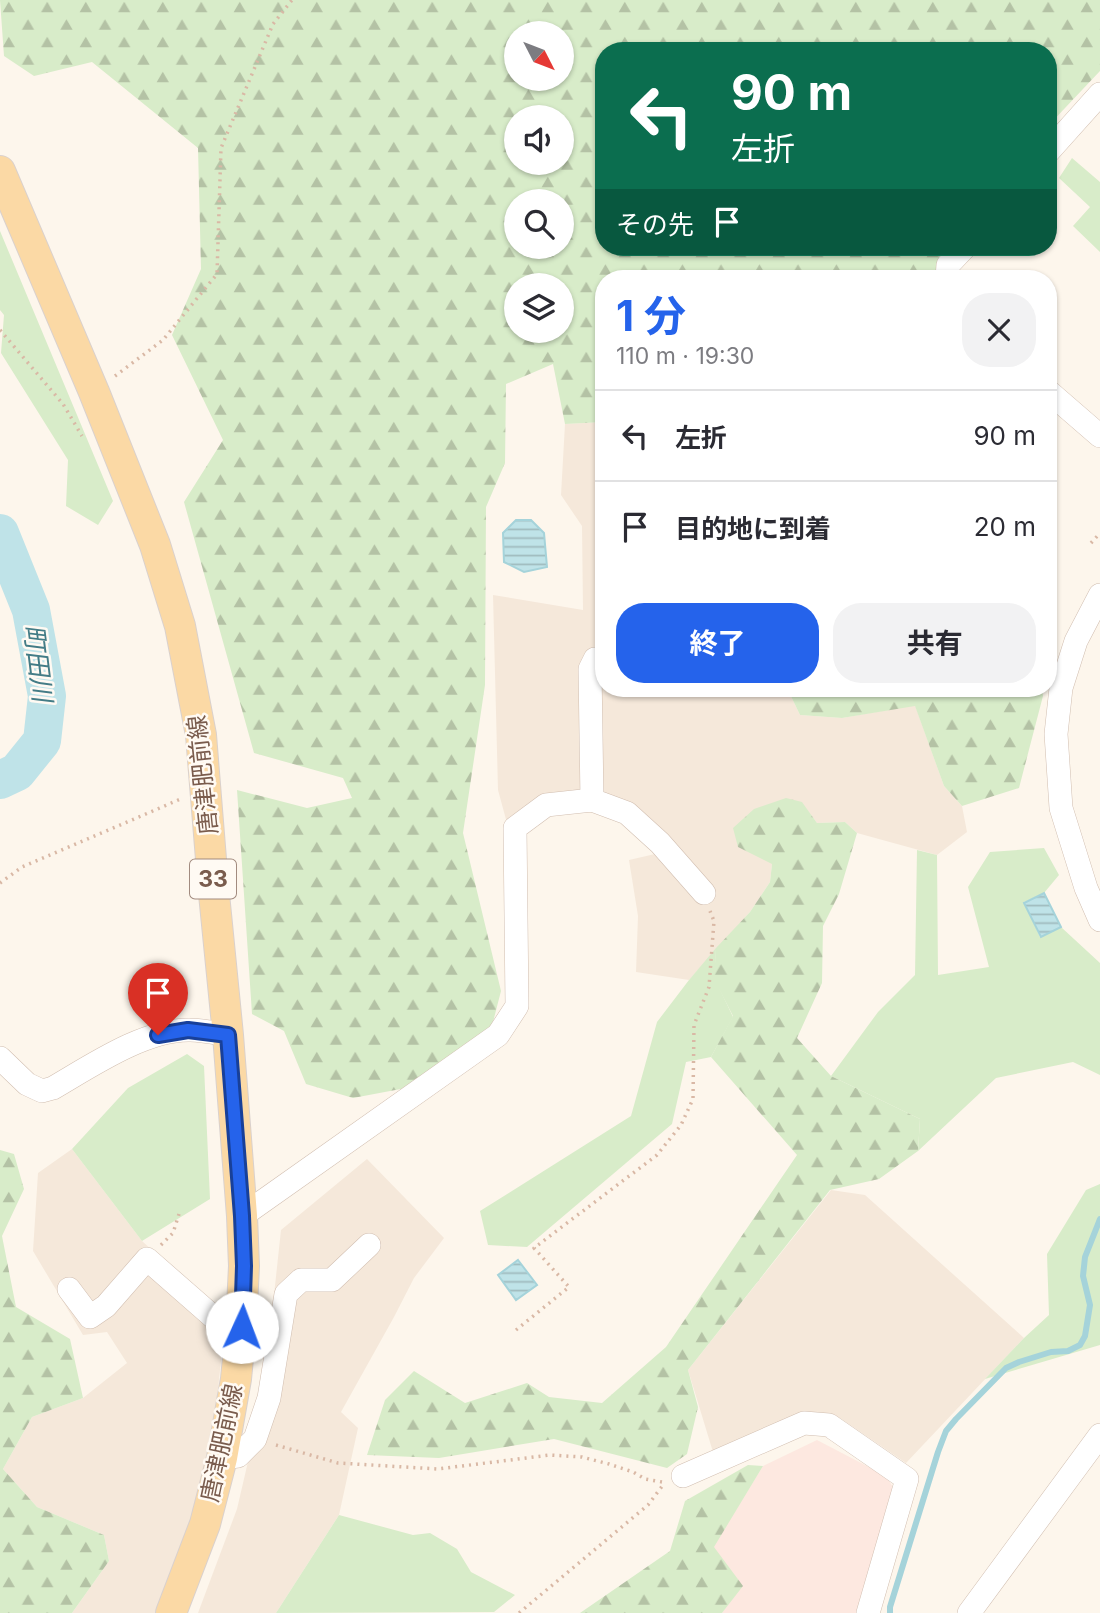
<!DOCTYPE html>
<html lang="ja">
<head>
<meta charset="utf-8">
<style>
  body { margin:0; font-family:Inter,"Noto Sans JP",sans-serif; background:#f2f2f3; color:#2b2b33; height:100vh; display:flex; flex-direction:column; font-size:26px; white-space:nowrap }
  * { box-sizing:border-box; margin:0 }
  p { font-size:23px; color:#7c7c81 }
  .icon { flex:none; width:38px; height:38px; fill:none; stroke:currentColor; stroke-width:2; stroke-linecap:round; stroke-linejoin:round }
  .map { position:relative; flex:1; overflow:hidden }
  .details { position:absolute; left:595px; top:270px; width:462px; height:427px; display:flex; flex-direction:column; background:#fff; border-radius:28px; box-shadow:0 2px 5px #0004 }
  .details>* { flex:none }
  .banner { position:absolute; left:595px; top:42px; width:462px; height:214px; border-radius:28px; box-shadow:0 2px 5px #0004; background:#0b6e4f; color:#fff; overflow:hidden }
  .needle { width:46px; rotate:132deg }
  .controls { position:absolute; left:504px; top:21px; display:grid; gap:14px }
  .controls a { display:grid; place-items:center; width:70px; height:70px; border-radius:50%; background:#fff; box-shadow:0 2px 5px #0004; font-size:35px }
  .pin { position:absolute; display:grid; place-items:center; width:60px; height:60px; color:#fff; margin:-72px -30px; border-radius:50% 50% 50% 0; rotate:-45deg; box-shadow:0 0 7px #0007 }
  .pin .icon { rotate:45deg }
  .me { position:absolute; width:77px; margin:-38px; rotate:2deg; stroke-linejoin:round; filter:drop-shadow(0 0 5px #0008) }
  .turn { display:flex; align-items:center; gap:24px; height:147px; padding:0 21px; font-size:32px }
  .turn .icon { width:91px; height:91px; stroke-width:2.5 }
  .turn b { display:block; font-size:49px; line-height:60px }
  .then { display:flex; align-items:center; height:66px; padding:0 21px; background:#0003; gap:14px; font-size:26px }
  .round { display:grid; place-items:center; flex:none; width:74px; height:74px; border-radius:28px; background:#f2f2f3 }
  .overview { display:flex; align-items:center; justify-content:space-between; height:119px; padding:0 21px }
  h1 { font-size:42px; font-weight:700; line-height:52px; color:#2563eb }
  .action { display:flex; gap:14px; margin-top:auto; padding:14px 21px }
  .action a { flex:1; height:80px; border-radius:28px; background:#2563eb; color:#fff; font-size:28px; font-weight:700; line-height:80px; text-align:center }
  .action a+a { background:#f2f2f3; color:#2b2b33 }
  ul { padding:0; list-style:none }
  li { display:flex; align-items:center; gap:21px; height:91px; padding:0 21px; border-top:2px solid #e1e1e2 }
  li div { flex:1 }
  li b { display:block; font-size:26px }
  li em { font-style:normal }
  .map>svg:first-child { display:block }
  .residential { fill:#f5e8da }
  .commercial { fill:#fde8e0 }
  .green { fill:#d8ecc9 }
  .forest { fill:url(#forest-firs); fill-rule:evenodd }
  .water { fill:url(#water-rules); stroke:#a5d3da; stroke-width:2 }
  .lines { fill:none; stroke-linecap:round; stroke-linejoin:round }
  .stream { stroke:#a5d3da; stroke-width:6 }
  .river { stroke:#bfe3e8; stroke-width:38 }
  .minor-casing { stroke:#d1beb0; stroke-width:24 }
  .major-casing { stroke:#dad1cd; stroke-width:32 }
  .path { stroke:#d9b8a5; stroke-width:3.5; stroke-dasharray:2 5; stroke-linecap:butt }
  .minor { stroke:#fff; stroke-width:23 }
  .major { stroke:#fbd9a5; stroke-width:30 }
  .route-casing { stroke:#184099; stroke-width:18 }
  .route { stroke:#2563eb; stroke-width:12 }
  .labels { text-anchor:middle; stroke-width:5; stroke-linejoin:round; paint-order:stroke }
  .shield { fill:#fffaf3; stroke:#a28b7f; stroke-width:2 }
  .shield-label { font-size:23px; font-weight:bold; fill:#7a5c4d }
  .street-label { font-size:24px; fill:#7a5c4d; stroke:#fffaf3 }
  .water-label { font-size:26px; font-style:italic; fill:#437c86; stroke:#fffaf3 }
</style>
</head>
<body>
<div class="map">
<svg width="1100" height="1613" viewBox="0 0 1100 1613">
  <defs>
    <pattern id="forest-firs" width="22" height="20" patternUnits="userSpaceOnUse" patternTransform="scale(1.75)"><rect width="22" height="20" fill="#d8ecc9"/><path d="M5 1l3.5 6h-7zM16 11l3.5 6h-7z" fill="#b4c2a5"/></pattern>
    <pattern id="water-rules" width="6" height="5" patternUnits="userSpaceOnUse" patternTransform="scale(1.75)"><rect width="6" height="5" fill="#bfe3e8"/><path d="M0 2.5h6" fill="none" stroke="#a0bbbe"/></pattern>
  </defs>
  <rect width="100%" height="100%" fill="#fdf6ec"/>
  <!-- residential -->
  <path class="residential" d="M604,422V688H787L800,715L842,718L915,705L944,786L962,806L967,832L937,855L857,833L845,822L817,823L802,803L772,864L770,882L750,912L689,980L636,972L638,916L629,860L655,854L619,820L586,808L546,815L511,838L498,790L493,595L583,610L582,526L561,495L565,424Z
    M72,1149L142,1241L226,1318L212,1441L189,1526L155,1613H72L109,1561L104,1535L37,1507L3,1469L32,1417L83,1398L127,1363L107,1332L83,1335L33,1251L38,1173Z
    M367,1159L444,1238L414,1278L394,1317L341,1412L358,1428L339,1515L276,1613H198L237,1509L263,1397L281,1230Z
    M831,1190L865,1195L1024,1338L906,1463L840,1418L803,1417L713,1452L688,1370Z"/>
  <!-- commercial -->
  <path class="commercial" d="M817,1440L886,1476L897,1494L860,1613H722L742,1586L713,1547L763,1466Z"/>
  <!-- green -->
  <path class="green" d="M1072,158L1100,182V252L1073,226L1090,207L1059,178Z
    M0,231L113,501L98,525L66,506L68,460L1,353L4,315L0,310Z
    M1044,848L1059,875L1044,893L1024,902L1040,937L1061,927L1100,963V1075L1073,1062L996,1078L918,1151L920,1119L831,1076L878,1012L915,975L917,850L937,855L938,975L989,967L968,887L990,852Z
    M716,948L715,979L733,1017L711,1057L686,1062L672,1124L527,1247L488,1245L480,1211L631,1116L657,1022L689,980Z
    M187,1054L204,1066L210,1199L142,1241L72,1149L128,1088Z
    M1100,1184V1345L985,1379L1024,1338L1049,1315L1047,1254L1086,1190Z
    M339,1515L413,1535L430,1533L457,1549L471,1572L515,1595L494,1612L276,1613Z"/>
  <!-- forest -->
  <path class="forest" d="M0,0H1100V71L1048,126V51H604V247H941L936,278H604V422L565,424L553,364L506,384L505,463L486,507L485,685L463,833L501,991L492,1026L406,1088L353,1098L306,1084L284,1031L252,1014L237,790L307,808L352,798L343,778L254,753L184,502L223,440L172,335L201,269L198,148L92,62L34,76L4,56ZM516,33H562V79H516ZM516,117H562V163H516ZM516,201H562V247H516ZM516,285H562V331H516Z
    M787,688H1042L1043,696L1019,788L962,806L944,786L915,706L842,718L800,715Z
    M786,798L802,802L817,823L845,822L857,833L839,894L823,926L822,983L797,1038L831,1076L920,1119L918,1151L879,1179L830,1190L688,1370L698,1407L687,1454L667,1468L554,1439L439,1458L367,1455L385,1400L414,1371L465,1403L527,1383L549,1397L602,1403L666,1347L797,1155L711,1057L733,1016L714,979L716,948L750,912L770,882L772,864L738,847L733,828L754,809Z
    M0,1150L14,1154L24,1189L2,1236L16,1307L70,1339L83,1398L32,1417L3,1469L37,1507L104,1535L109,1561L72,1613H0Z
    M748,1465L763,1466L714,1547L743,1586L722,1613H580L670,1551L685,1501Z"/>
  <!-- water -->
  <path class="water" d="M516,520H531L544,533L547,567L524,572L504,562L503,533Z
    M1044,893L1061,927L1041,937L1024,903Z
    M518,1260L537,1285L516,1300L498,1275Z"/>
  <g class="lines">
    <!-- stream -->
    <path class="stream" d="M890,1613V1607L938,1452L946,1431L956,1419L1006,1368L1019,1362L1051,1352L1068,1351L1080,1345L1085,1336L1090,1305L1083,1276L1085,1257L1100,1219"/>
    <!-- river -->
    <path class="river" d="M0,533L31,610L47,696L42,741L17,772L0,780"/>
    <defs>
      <path id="minor" d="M1048,152L1100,94
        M947,278L948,265L965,247
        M1048,391L1100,436
        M1100,595L1076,641L1061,688L1056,734L1061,808L1086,888L1100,920
        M592,800L590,669L595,659
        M0,1058L27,1084L42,1091L53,1088C91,1066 145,1029 190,1030C202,1030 216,1033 228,1035
        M242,1216L498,1035L517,1006L515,828L546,805L592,800L627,813L660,843L704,893
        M69,1289L90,1317L106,1306L147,1259L219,1322L241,1327
        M222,1458L238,1456L255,1439L269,1398L286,1294L301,1280H332L369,1245
        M683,1476L804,1423L829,1425L907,1479L868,1613
        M969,1613L1100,1435"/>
      <path id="major" d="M0,171L94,392L155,545L180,626L201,735L213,884L228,1035L242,1216L244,1266L241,1327L236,1379L222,1458L205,1524L171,1613"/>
    </defs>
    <!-- minor casing -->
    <use href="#minor" class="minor-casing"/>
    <!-- major casing -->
    <use href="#major" class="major-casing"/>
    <!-- path -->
    <path class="path" d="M0,330L63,404L82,436
      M115,376L163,340L217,274L221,148L273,24L292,0
      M1091,543L1100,533
      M0,883L22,867L183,798
      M161,1245L173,1233L179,1214
      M516,1330L569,1287L534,1248L657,1155L681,1125L693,1099L694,1025L709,987L714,921L710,911
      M276,1445L338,1463L438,1469L550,1455L582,1457L609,1464L633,1472L645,1479L662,1482
      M519,1613L648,1505L663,1485"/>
    <!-- minor -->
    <use href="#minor" class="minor"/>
    <!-- major -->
    <use href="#major" class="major"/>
  </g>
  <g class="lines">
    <defs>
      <path id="route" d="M158,1035L188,1030L228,1035L242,1216L244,1266L242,1327"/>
    </defs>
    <!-- route casing -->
    <use href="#route" class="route-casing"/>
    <!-- route -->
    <use href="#route" class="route"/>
  </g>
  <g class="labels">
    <!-- shield labels -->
    <rect class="shield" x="190" y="859.5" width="46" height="39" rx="5"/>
    <g class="shield-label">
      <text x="213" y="887">33</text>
    </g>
    <!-- street labels -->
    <g class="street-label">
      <text transform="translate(203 775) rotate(-96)" y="8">唐津肥前線</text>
      <text transform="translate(222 1443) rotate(-78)" y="8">唐津肥前線</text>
    </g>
    <!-- water labels -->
    <g class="water-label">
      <text transform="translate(38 663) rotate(83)" y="9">町田川</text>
    </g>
  </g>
</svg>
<div class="controls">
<a><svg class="needle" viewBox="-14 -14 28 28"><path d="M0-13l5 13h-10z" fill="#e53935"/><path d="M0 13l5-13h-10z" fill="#7c7c81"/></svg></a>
<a><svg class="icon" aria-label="sound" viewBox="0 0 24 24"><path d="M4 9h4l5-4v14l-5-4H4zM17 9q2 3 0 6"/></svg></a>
<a><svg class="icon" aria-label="search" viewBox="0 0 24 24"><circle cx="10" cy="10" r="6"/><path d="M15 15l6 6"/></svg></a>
<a><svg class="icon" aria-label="layers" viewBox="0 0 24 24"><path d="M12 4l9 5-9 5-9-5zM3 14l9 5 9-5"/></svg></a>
</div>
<div class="pin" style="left:158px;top:1035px;background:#d93025"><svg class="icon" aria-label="arrive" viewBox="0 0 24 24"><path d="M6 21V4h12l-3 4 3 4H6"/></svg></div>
<svg class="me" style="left:242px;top:1327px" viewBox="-20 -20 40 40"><circle r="19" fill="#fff"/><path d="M0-13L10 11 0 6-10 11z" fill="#2563eb"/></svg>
<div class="banner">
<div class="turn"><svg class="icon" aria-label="left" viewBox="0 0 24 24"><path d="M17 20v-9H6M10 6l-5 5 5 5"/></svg><div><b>90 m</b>左折</div></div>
<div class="then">その先<svg class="icon" aria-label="arrive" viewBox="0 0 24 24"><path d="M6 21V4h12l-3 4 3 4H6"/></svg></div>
</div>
<section class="details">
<div class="overview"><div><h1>1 分</h1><p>110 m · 19:30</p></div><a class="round"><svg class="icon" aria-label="close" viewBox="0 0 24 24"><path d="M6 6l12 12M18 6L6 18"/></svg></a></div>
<ul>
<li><svg class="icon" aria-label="left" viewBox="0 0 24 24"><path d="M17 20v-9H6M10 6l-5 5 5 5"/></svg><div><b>左折</b></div><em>90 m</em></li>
<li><svg class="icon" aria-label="arrive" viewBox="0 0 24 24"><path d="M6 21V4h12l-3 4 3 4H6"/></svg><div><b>目的地に到着</b></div><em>20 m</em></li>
</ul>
<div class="action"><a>終了</a><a>共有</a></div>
</section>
</div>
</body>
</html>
